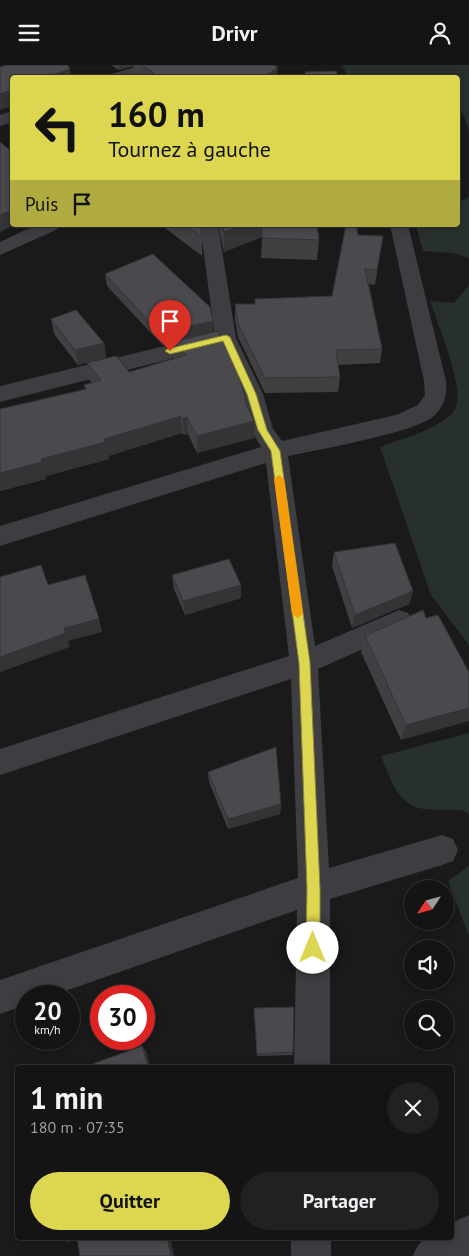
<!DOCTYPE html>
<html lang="fr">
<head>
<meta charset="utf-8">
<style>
  body { margin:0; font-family:"PT Sans",sans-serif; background:#212122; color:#f1f3f6; height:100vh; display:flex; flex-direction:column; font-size:19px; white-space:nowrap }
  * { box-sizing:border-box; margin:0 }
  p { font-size:16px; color:#9d9ea0 }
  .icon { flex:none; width:28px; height:28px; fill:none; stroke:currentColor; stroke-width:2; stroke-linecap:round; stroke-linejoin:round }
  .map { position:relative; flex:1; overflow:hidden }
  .drawer { position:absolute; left:15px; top:1000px; width:439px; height:175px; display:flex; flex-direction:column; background:#141414; border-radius:5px; box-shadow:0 2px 8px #0003,0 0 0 1px #333334 }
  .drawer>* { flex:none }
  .guide { position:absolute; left:10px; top:10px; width:450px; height:152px; border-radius:5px; box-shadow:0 2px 8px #0003,0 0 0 1px #333334; background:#ddd650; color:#111; overflow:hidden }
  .needle { width:32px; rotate:234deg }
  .buttons { position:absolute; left:404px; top:815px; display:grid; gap:10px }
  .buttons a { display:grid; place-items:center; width:50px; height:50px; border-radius:50%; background:#141414; box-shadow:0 2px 8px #0003,0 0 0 1px #333334; font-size:25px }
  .speed { position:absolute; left:15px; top:920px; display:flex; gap:10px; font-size:25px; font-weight:700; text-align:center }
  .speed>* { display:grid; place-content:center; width:65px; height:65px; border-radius:50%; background:#141414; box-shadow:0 2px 8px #0003,0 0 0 1px #333334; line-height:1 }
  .speed small { font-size:12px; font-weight:400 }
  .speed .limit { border:8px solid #d22; background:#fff; color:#111 }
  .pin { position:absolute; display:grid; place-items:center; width:42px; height:42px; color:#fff; margin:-51px -21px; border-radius:50% 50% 50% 0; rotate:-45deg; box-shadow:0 0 5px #0007 }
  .pin .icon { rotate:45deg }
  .me { position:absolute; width:55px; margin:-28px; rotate:0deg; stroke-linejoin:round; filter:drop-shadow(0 0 4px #0008) }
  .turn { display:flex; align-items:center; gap:18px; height:105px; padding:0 15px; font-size:22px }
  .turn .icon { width:65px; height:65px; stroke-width:2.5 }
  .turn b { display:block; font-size:35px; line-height:42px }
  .then { display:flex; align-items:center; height:48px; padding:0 15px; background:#0003; gap:10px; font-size:19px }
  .round { display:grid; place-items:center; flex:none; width:52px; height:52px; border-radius:26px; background:#212122 }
  .summary { display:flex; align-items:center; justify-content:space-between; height:85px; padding:0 15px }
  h1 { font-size:30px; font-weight:800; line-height:38px }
  .cta { display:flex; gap:10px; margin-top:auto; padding:10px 15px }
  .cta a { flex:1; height:58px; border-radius:30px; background:#ddd650; color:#111; font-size:20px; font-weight:800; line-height:58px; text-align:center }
  .cta a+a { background:#212122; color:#f1f3f6 }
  header { display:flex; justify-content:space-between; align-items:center; height:65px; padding:0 15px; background:#141414; font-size:22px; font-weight:800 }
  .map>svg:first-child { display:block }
  .green { fill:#28302c }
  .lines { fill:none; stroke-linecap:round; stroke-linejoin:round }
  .minor { fill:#3e3d42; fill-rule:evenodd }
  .wall { fill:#403f42 }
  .shaded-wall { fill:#343336 }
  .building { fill:#4a494d; stroke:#343336 }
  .route { fill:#ddd650; stroke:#908b34 }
  .slow { fill:#f59e0b }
</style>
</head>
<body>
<header><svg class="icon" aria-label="menu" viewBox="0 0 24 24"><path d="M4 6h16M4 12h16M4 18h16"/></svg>Drivr<svg class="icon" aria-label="person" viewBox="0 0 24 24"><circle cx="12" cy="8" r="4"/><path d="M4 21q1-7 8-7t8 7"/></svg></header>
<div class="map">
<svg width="469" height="1191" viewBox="0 0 469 1191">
  <rect width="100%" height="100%" fill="#1a1a1b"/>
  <!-- green -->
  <path class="green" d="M342,0H469V65L462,46H458V12H348Z
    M469,132V193L453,188L423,186L416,160H458V138Z
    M469,220V580L431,530L380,382C401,374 444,363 455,344C466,325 437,257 430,236L454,238Z
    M469,668V749L463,745C453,745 424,746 416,742C396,735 388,708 381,691Z
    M469,801V871L448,816Z"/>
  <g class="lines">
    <!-- minor -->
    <path class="minor" d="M142,0H167L164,3L133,12H110L112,9Z
      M12,46V57L0,61V50Z
      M36,160H60L58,164L0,190V177Z
      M200,160H218L236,273L263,329L273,364L282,376L396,350L418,340L425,330L424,316L390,160H408L446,316C447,329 445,341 434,351C417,367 317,385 288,391L315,581L399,545L408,548L412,556L408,564L318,604L329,803L442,770L453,774L458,785L453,796L442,800L330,834V1002H294L297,845L51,931H26V940L0,949V915L298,813L291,614L0,710V684L289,591L266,398L0,481V461L261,382L251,365L241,329L219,280L210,284L0,337V321L210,270L215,272Z
      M469,1150V1191H413C422,1169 429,1172 451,1172V1158Z
      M291,1172H331V1191H291Z"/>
  </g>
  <!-- wall -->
  <path class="wall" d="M111,0H273L277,12H134L133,1L119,5Z
    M161,160H200L202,172V191Z
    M218,160H317L319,175L317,195L261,193L262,172L224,187Z
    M358,170L383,171L375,220L369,219L382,284L380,298L338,300L340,312L338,327L265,328L238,272L235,254V239H255V234L332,231Z
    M105,209L213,267L246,340L254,373L197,388L188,369L184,370L182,368L108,391L109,394L46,411V414L0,426V344L85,324L84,320L92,318L90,316L87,298L129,307L175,294L173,277L162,280L107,221Z
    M51,254L104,278L106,293L78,300L54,269Z
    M334,487L413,526L409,539L352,563L332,501Z
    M172,510L241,520V533L185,550L174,524Z
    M426,553L469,607L401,675L361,587L365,571Z
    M208,707L281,739L280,749L228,764L209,717Z
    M254,943L293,987L292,990L257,991Z"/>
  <!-- shaded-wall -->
  <path class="shaded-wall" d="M119,0H133V1L119,5Z
    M278,2L277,12H264Z
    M70,4L71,12H46Z
    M12,25V41L0,45V29Z
    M12,143V160H14L0,167V150Z
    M243,160H262V172L224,187V167Z
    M213,256V268L162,280L160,268Z
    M104,278L106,293L78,300L75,285Z
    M181,351L182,368L108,391L109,394L46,411V414L0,426V408L104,374Z
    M187,352L188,369L184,370L183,353Z
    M254,356V373L197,388V371Z
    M241,520V533L185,550L183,536Z
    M413,526L409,539L352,563L355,550Z
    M99,554L102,567L68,576L70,582L0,607V592L64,563Z
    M469,643V656L401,675L406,660Z
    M281,739L280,749L228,764V754Z
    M142,981L146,986L150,1002H148Z
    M167,1172H170L174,1191H171Z"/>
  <!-- building -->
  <path class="building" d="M7,0H68L70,4L46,12H12V25L0,29V2Z
    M141,0H273L278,2L264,12H142L154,8Z
    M336,6L339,12H306L305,7Z
    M0,77L12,87V143L9,146L0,150Z
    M186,160H200L202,172Z
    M222,160H243L224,167Z
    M262,160H317L319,175L262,173Z
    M346,160H356L358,170L383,171L377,205L365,204L382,284L336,285L340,312L265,313L238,258L235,239H255V234L332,231Z
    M153,189L210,242L213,256L160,268L105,209Z
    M76,245L104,278L75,285L51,254Z
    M218,266L239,311L246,336L245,337L254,356L197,371L187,352L183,353L181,351L104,374L106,377L41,394L42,397L0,408V344L87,324L84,320L101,315L87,298L116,291L129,307L186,290L173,277Z
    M395,478L413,526L355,550L334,487Z
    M229,494L241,520L183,536L172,510Z
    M41,500L48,520L85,510L99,554L64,563L66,568L0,592V512Z
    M423,545L426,553L438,550L469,607V643L406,660L365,571Z
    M276,682L281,739L228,754L208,707Z
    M294,942L293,987L257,989L254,943Z
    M142,981L148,1002H84Z
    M65,1172H167L171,1191H80L77,1173L66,1177Z"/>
  <!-- route -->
  <path class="route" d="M226,270L230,272L256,329L267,365L280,386L310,598L320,824V883L318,888L313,890L308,888L306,883L307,824L299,598L271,386L258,365L247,329L223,276L170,289L165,286L167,284Z"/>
  <!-- slow -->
  <path class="slow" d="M279,410L284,414L303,549L298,553L292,549L274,414Z"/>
</svg>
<div class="buttons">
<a><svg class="needle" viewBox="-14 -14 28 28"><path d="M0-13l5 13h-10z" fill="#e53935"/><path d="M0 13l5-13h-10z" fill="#9d9ea0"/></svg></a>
<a><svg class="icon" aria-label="sound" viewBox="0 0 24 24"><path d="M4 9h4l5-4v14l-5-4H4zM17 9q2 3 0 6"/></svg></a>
<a><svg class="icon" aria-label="search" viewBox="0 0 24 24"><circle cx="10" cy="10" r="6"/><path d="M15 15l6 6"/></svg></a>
</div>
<div class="speed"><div>20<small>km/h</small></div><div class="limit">30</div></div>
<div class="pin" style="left:170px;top:286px;background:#d93025"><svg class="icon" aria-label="arrive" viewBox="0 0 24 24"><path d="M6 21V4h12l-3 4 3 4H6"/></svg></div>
<svg class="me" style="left:313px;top:883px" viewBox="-20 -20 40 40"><circle r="19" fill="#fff"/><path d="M0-13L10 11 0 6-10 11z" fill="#ddd650"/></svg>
<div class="guide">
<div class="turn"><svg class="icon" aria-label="left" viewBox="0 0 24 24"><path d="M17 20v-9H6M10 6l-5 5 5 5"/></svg><div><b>160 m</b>Tournez à gauche</div></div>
<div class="then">Puis<svg class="icon" aria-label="arrive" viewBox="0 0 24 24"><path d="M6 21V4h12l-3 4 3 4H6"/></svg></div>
</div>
<section class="drawer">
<div class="summary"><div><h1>1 min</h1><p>180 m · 07:35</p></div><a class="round"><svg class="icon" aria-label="close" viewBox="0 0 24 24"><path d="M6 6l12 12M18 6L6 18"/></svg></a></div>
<div class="cta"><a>Quitter</a><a>Partager</a></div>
</section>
</div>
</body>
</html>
